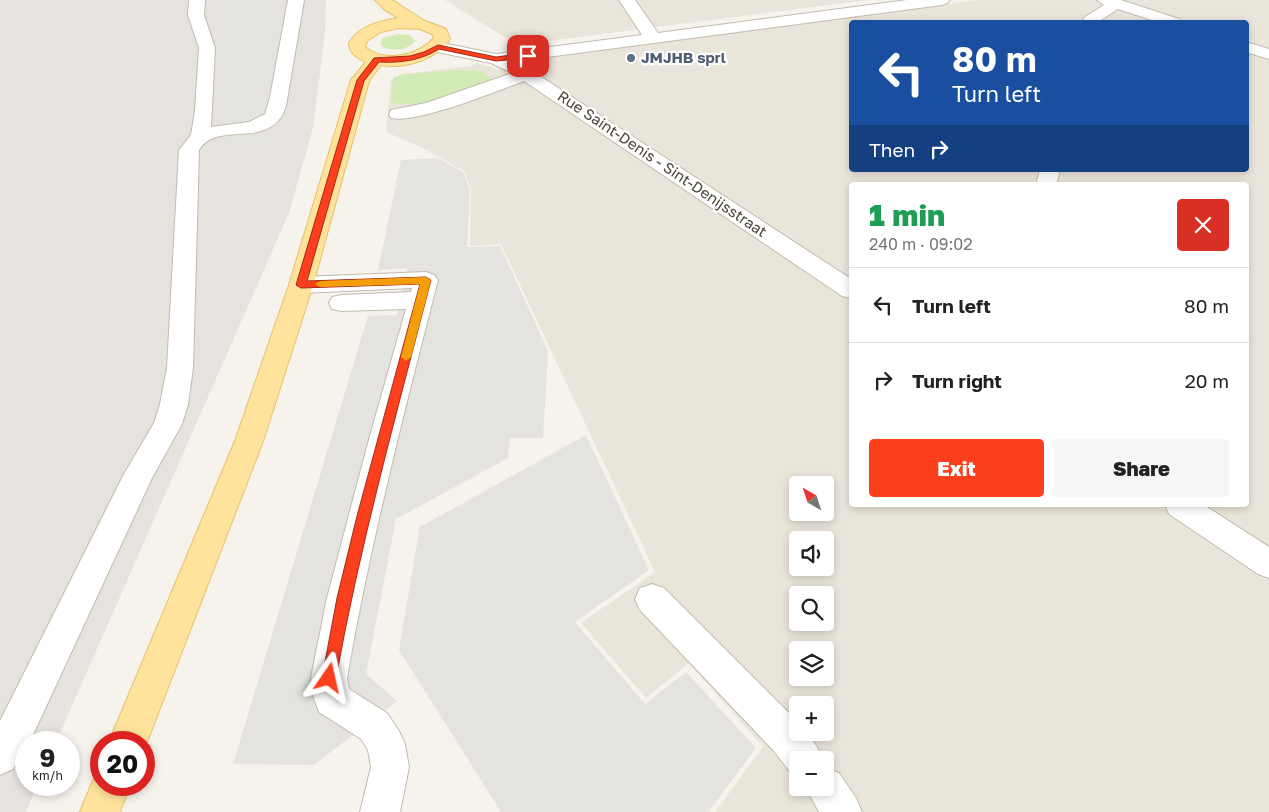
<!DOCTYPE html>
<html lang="en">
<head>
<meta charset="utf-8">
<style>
  body { margin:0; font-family:"Golos Text",sans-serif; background:#f6f6f6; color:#222; height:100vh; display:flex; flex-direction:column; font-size:19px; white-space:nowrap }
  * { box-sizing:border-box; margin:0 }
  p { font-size:16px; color:#767676 }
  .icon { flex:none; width:28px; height:28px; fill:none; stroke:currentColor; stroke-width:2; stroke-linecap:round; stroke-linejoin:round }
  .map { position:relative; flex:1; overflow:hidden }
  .details { position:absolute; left:849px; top:182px; width:400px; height:325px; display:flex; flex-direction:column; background:#fff; border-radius:5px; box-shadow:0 2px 8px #0003 }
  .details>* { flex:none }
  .top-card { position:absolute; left:849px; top:20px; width:400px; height:152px; border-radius:5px; box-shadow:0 2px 8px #0003; background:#1a4fa0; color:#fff; overflow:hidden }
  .needle { width:32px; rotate:321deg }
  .controls { position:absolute; left:789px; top:476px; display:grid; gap:10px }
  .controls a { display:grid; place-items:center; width:45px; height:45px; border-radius:5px; background:#fff; box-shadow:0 2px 8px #0003; font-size:25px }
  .speed { position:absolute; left:15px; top:731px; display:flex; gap:10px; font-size:25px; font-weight:700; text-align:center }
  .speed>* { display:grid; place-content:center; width:65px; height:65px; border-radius:50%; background:#fff; box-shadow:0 2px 8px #0003; line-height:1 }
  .speed small { font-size:12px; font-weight:400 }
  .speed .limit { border:8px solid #d22; background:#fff; color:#111 }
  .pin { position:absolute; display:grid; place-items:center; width:42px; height:42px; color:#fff; margin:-21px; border-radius:10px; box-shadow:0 2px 8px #0006 }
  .me { position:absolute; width:55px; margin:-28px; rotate:11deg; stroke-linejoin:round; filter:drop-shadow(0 0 4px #0008) }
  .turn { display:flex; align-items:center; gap:18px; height:105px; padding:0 20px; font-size:22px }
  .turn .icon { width:65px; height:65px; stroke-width:2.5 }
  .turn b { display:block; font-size:35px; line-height:42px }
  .then { display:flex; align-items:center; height:48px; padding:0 20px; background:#0003; gap:10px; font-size:19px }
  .round { display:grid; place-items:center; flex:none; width:52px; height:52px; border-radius:5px; background:#f6f6f6 }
  .head { display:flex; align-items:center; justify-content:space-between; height:85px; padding:0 20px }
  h1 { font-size:30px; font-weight:800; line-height:38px; color:#1e9e55 }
  .primary-button { display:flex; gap:10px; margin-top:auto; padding:10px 20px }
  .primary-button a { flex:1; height:58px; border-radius:5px; background:#fc3f1d; color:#fff; font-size:20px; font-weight:800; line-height:58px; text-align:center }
  .primary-button a+a { background:#f6f6f6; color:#222 }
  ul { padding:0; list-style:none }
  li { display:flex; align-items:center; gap:15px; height:75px; padding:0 20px; border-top:1px solid #e0e0e0 }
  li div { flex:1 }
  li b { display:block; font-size:19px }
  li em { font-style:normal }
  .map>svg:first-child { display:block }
  .residential { fill:#eae5da; fill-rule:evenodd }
  .industrial { fill:#e6e2dd }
  .green { fill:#d2eab5 }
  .parking { fill:#e5e3e0 }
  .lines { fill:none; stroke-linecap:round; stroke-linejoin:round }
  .minor-casing { stroke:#c2bbae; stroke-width:2 }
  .major-casing { stroke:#e6c16a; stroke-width:2 }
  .minor { fill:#fff; fill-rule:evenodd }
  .major { fill:#ffe39c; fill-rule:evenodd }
  .route { fill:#fc3f1d; stroke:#a42913 }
  .slow { fill:#f59e0b }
  .service-dot { fill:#5c6f8a; stroke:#fff; stroke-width:2 }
  .labels { text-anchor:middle; stroke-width:4.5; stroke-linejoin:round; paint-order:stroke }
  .far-service-label { font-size:15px; font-weight:bold; fill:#4e5e75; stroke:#fff; text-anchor:start }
  .far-street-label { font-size:15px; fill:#4b4439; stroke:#fff }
</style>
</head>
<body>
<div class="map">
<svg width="1269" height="812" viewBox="0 0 1269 812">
  <rect width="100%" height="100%" fill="#f6f3ec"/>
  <!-- residential -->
  <path class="residential" d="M445,0H868L517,45Z
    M976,0H1269V812H715L763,747L689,663L646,698L581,623L655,572L501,244L470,246L471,190L464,171L419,146L386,132L391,81L402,74L472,66L476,63L498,69L531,58ZM851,22H1246V170H851ZM851,185H1246V505H851ZM798,485H825V512H798ZM798,540H825V568H798ZM798,595H825V622H798ZM798,650H825V678H798ZM798,705H825V732H798ZM798,760H825V788H798Z"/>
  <!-- industrial -->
  <path class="industrial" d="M0,0H326L325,33L313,128L289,213L56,742H26V785H37L26,812H0Z"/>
  <!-- green -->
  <path class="green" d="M397,34L410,35L415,41C407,51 389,53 380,44L383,38Z
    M453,70L481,71L496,82L425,105L391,103L393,78L400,75Z"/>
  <!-- parking -->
  <path class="parking" d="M224,0H306L281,142L205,153L220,112L217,31L224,30Z
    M438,158L463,172L470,190L467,247L500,246L548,351L543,438H510L508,458L396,519L366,674L397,701L314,765L233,764L368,316L397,315L407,268L378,270L401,160Z
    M586,435L649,570L575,622L645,704L686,672L756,748L708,812H501L399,650L420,527Z"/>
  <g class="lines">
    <defs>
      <path id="minor" d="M189,0H205L204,15L215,48L211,127L249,122L265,114L270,97L288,0H304L286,106C272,152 217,119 199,150L193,368L188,404L182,424L152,478L32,737L29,742H26V747L13,769L0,775V721L124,474L154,423L160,404L167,368L179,150L191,135L195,111L199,48L188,15Z
        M619,0H635L658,33L907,0H950L947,3L942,5L517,61L851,279V298L842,296L524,81C496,91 417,124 391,118L389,114L391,110L426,103L512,73L491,63L432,51L430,47L432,43L438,42L496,54L642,35Z
        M1097,0H1121L1179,19L1181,22H1158L1118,9L1098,22H1082L1085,17L1104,5Z
        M1246,42L1269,49V59L1246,52Z
        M1040,170H1060L1056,185H1036Z
        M426,272L434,275L438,280C404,412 370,544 347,678L349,689L387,713L399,731L405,744L409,767L400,812H360L371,767L368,750L361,739L319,712L314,699L311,678L327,598L368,443L406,309L341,311L332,309L329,303L332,297L341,295L411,292L412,288L301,293L293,290L289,285L293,280L301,277Z
        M1165,505H1204L1269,547V578L1258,574L1169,514Z
        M652,584L664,588L798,722V732H806L817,747L823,760H798V776L791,773L773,750L640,610L635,599L640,588Z
        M825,768L839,773L856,798L862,812H819L806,788H825Z"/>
      <path id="major" d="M375,0H392L423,20L446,29L450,39C436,60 406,69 381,65L369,81L313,285L263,441L147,742L144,749V742H109L235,441L289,285L351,80L366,62C357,58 349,53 349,43C361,25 378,22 398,18L385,10ZM399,28L420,29L432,34L434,38C418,56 384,63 365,47L367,41L381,32Z
        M101,770V785H130L120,812H80L97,771Z"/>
    </defs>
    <!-- minor casing -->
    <use href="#minor" class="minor-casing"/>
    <!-- major casing -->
    <use href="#major" class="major-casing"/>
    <!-- minor -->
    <use href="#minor" class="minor"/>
    <!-- major -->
    <use href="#major" class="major"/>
  </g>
  <!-- route -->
  <path class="route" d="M438,45L496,57L528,53L531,56L528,58L496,61L439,49C420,61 400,63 379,62L364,81L307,281L426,277L431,280C397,412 360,544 336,678L334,683L329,685L324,683L322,678L337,598L357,516L420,284L301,288L296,285L357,80L374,58L410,56L424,52Z"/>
  <!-- slow -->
  <path class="slow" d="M426,277L431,280L411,357L406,361L401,357L420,284L320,287L315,284L320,281Z"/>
  <!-- markers -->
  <circle class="service-dot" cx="631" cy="58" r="5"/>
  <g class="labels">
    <!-- far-service labels -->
    <g class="far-service-label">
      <text x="641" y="63">JMJHB sprl</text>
    </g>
    <!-- far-street labels -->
    <g class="far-street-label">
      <text transform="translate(662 164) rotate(34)" y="5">Rue Saint-Denis - Sint-Denijsstraat</text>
    </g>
  </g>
</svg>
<div class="controls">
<a><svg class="needle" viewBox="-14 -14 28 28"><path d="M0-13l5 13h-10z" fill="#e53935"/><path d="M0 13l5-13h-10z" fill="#767676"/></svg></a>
<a><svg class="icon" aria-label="sound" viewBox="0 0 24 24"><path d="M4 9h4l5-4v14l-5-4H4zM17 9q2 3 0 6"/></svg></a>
<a><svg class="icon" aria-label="search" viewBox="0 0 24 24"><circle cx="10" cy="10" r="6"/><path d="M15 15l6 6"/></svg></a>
<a><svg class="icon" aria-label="layers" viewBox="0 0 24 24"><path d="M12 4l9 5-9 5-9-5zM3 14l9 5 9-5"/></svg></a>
<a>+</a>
<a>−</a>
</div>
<div class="speed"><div>9<small>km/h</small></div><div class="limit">20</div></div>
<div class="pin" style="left:528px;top:56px;background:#d93025"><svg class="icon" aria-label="arrive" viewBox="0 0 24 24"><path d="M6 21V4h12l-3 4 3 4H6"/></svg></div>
<svg class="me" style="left:329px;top:678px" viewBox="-20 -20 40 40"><path d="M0-17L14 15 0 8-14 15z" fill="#fc3f1d" stroke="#fff" stroke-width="4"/></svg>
<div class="top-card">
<div class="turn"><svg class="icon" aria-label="left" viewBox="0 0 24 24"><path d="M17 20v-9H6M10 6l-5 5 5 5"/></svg><div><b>80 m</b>Turn left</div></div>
<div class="then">Then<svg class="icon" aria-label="right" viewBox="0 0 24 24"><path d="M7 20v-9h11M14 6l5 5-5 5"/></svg></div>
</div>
<section class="details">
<div class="head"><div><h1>1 min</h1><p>240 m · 09:02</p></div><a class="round" style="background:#d93025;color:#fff"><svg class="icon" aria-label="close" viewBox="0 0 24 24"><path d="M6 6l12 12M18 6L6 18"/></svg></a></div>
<ul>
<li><svg class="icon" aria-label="left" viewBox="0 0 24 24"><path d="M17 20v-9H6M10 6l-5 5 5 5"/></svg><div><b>Turn left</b></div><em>80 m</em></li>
<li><svg class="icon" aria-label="right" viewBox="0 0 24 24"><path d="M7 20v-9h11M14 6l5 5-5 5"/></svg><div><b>Turn right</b></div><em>20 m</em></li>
</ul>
<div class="primary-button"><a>Exit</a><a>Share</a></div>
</section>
</div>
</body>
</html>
